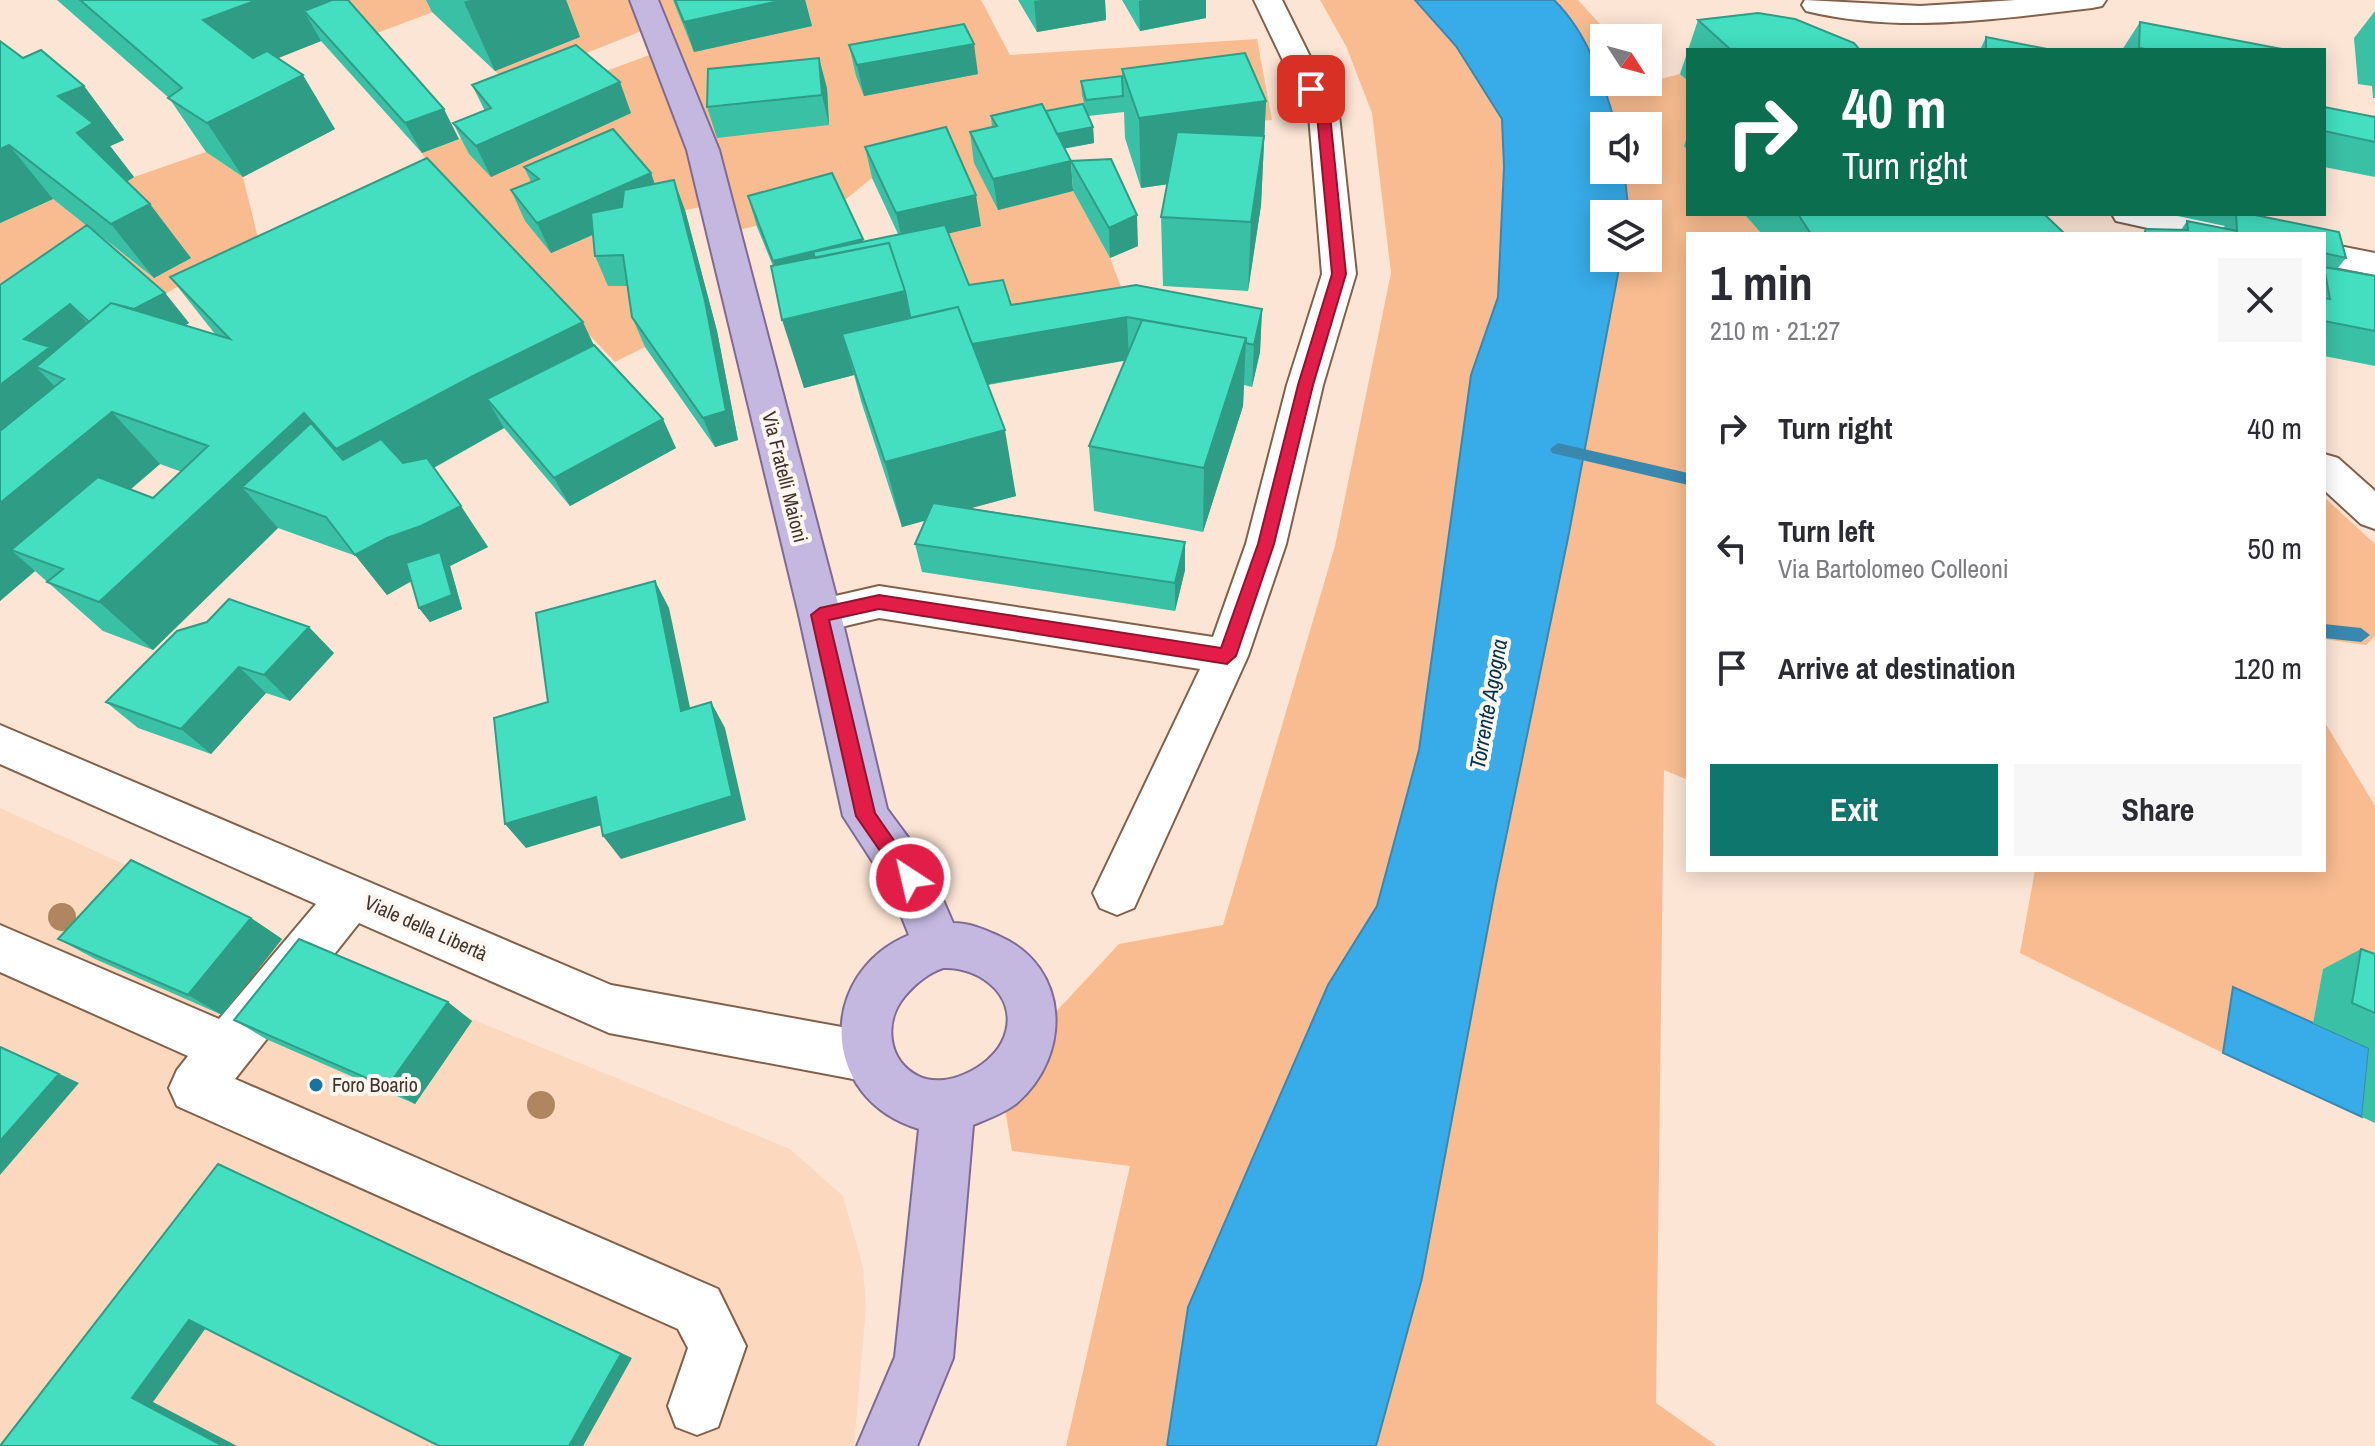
<!DOCTYPE html>
<html lang="en">
<head>
<meta charset="utf-8">
<style>
  body { margin:0; font-family:"Archivo Narrow",sans-serif; background:#f7f7f7; color:#2b2b33; height:100vh; display:flex; flex-direction:column; font-size:30px; white-space:nowrap }
  * { box-sizing:border-box; margin:0 }
  p { font-size:26px; color:#7c7c81 }
  .icon { flex:none; width:44px; height:44px; fill:none; stroke:currentColor; stroke-width:2; stroke-linecap:round; stroke-linejoin:round }
  .map { position:relative; flex:1; overflow:hidden }
  .side { position:absolute; left:1686px; top:232px; width:640px; height:640px; display:flex; flex-direction:column; background:#fff; border-radius:0px; box-shadow:0 4px 20px #0003 }
  .side>* { flex:none }
  .hud { position:absolute; left:1686px; top:48px; width:640px; height:168px; border-radius:0px; box-shadow:0 4px 20px #0003; background:#0b6e4f; color:#fff; overflow:hidden }
  .needle { width:52px; rotate:126deg }
  .buttons { position:absolute; left:1590px; top:24px; display:grid; gap:16px }
  .buttons a { display:grid; place-items:center; width:72px; height:72px; border-radius:0px; background:#fff; box-shadow:0 4px 20px #0003; font-size:40px }
  .pin { position:absolute; display:grid; place-items:center; width:68px; height:68px; color:#fff; margin:-34px; border-radius:16px; box-shadow:0 4px 12px #0006 }
  .me { position:absolute; width:88px; margin:-44px; rotate:325deg; stroke-linejoin:round; filter:drop-shadow(0 0 6px #0008) }
  .turn { display:flex; align-items:center; gap:28px; height:168px; padding:0 24px; font-size:36px }
  .turn .icon { width:104px; height:104px; stroke-width:2.5 }
  .turn b { display:block; font-size:56px; line-height:68px }
  .round { display:grid; place-items:center; flex:none; width:84px; height:84px; border-radius:0px; background:#f7f7f7 }
  .headline { display:flex; align-items:center; justify-content:space-between; height:136px; padding:0 24px }
  h1 { font-size:48px; font-weight:700; line-height:60px }
  .cta { display:flex; gap:16px; margin-top:auto; padding:16px 24px }
  .cta a { flex:1; height:92px; border-radius:0px; background:#0f766e; color:#fff; font-size:32px; font-weight:700; line-height:92px; text-align:center }
  .cta a+a { background:#f7f7f7; color:#2b2b33 }
  ul { padding:0; list-style:none }
  li { display:flex; align-items:center; gap:24px; height:120px; padding:0 24px }
  li div { flex:1 }
  li b { display:block; font-size:30px }
  li em { font-style:normal }
  .map>svg:first-child { display:block }
  .built { fill:#fcd8be }
  .green { fill:#f8bc90 }
  .water { fill:#37ace9; stroke:#3b88af; stroke-width:2 }
  .lines { fill:none; stroke-linecap:round; stroke-linejoin:round }
  .stream { fill:#3b88af; fill-rule:evenodd }
  .minor-casing { stroke:#826049; stroke-width:4 }
  .major-casing { stroke:#7e6b94; stroke-width:4 }
  .minor { fill:#fff; fill-rule:evenodd }
  .major { fill:#c4b8e1; fill-rule:evenodd }
  .tree { fill:#b08660 }
  .wall { fill:#3ac0a5; fill-rule:evenodd }
  .shaded-wall { fill:#2f9c86 }
  .building { fill:#43dfc0; stroke:#2f9c86; stroke-width:2 }
  .route { fill:#e11d48; stroke:#92132f; stroke-width:2 }
  .poi-dot { fill:#1774a2; stroke:#fef6f1; stroke-width:3 }
  .labels { text-anchor:middle; stroke-width:8; stroke-linejoin:round; paint-order:stroke }
  .street-label { font-size:20px; fill:#433429; stroke:#fef6f1 }
  .poi-label { font-size:20px; fill:#433429; stroke:#fef6f1; text-anchor:start }
  .water-label { font-size:22px; font-style:italic; fill:#01344d; stroke:#fef6f1 }
</style>
</head>
<body>
<div class="map">
<svg width="2375" height="1446" viewBox="0 0 2375 1446">
  <rect width="100%" height="100%" fill="#fde5d5"/>
  <!-- built -->
  <path class="built" d="M0,808L252,922L282,939L309,948L328,960L790,1149L843,1196L863,1267L866,1307L854,1446H0Z"/>
  <!-- green -->
  <path class="green" d="M348,0H465L369,36L343,2Z
    M538,0H981L1010,55L1257,39L1272,120C1208,124 1143,114 1082,97L1087,116L998,210L1073,191L1110,258L1137,328H977L872,178L840,204L724,234L716,204L636,220V285L645,347L615,362L432,170L422,153L459,139L487,115L663,50L654,26L509,84L495,71L580,37Z
    M1320,0H1415L1456,46L1502,119L1504,167L1498,297L1471,375L1419,750L1377,906L1328,985L1188,1307L1167,1446H1066L1130,1166L1012,1151L1000,1078L1040,1029L1119,944L1223,925L1335,546L1391,273L1372,113L1346,46Z
    M1554,0H1578L1612,37L1602,41L1604,82H1648L1680,74L1688,81V214H1744L1762,234H1688V780L1664,770L1656,1403L1717,1446H1376L1422,1278L1494,898L1568,538L1621,258H1648V214H1629L1624,170H1648V126H1616C1602,81 1588,33 1554,0Z
    M206,152L243,177L259,242L159,297L0,335V223L53,199L154,278L191,258L119,187L134,177Z
    M2324,497L2375,544V636L2366,645L2324,639Z
    M2324,721L2375,806V992L2323,970L2313,1023L2233,988L2223,1053L2020,953L2035,870H2324Z"/>
  <!-- water -->
  <path class="water" d="M1415,0H1554C1588,33 1603,81 1616,126H1604V170H1624L1629,214H1604V258H1621L1568,538L1495,890L1422,1278L1376,1446H1167L1188,1307L1328,985L1377,906L1419,750L1471,375L1498,297L1504,167L1502,119L1456,46Z
    M2233,987L2369,1048L2362,1117L2223,1053Z"/>
  <g class="lines">
    <!-- stream -->
    <path class="stream" d="M1558,443L1688,473V485L1552,453L1550,449Z
      M2324,624L2361,628L2370,635L2361,642L2324,638Z"/>
    <defs>
      <path id="minor" d="M1254,0H1282L1339,115L1356,274L1323,385L1286,544L1248,656L1134,908L1117,915L1100,908L1093,893L1200,669L879,618L820,632L805,627L799,615L805,603L879,586L1213,637L1246,544L1287,385L1322,274L1309,115Z
        M1805,0L1920,6L2016,0H2106L2102,6L2092,8C1997,19 1900,34 1806,11L1802,5Z
        M2112,214H2179L2238,226L2243,234H2175L2116,221Z
        M2324,243L2375,253V275L2324,265Z
        M2324,454L2338,458L2375,491V529L2361,524L2324,490Z
        M0,725L611,985L869,1032L887,1039L895,1057L887,1075L869,1082L609,1033L359,923L235,1079L718,1289L746,1346L718,1427L697,1435L676,1427L668,1406L688,1348L678,1329L177,1106L169,1088L177,1070L188,1056L0,972V925L219,1019L316,904L0,764Z"/>
      <path id="major" d="M630,0H658L719,150L841,615L887,809L927,863L953,923C970,923 983,929 999,936C1070,967 1072,1055 1017,1103C1005,1113 987,1119 973,1125L953,1358L917,1446H857L895,1357L919,1129C818,1099 817,973 909,935L891,890L843,816L799,615L687,150ZM943,968C982,966 1023,1000 1002,1042C989,1068 945,1090 918,1076C887,1060 884,1022 904,997C914,985 928,973 943,968Z"/>
    </defs>
    <!-- minor casing -->
    <use href="#minor" class="minor-casing"/>
    <!-- major casing -->
    <use href="#major" class="major-casing"/>
    <!-- minor -->
    <use href="#minor" class="minor"/>
    <!-- major -->
    <use href="#major" class="major"/>
  </g>
  <!-- trees -->
  <g class="tree">
    <circle cx="62" cy="917" r="14"/>
    <circle cx="541" cy="1105" r="14"/>
  </g>
  <!-- wall -->
  <path class="wall" d="M57,0H348L459,139L422,153L321,41L278,58L335,129L243,177L206,152L169,98Z
    M426,0H566L580,37L495,71L432,12Z
    M673,0H805L812,26L694,52Z
    M1018,0H1105L1106,20L1037,32Z
    M1122,0H1206V18L1140,31Z
    M2375,11V98H2373L2372,86L2358,84L2354,38Z
    M1698,20L1860,50H1688Z
    M2140,22L2287,50H2122Z
    M1986,37L2052,50H1980Z
    M0,41L23,58L84,86L124,140L110,146L134,177L127,181L191,258L154,278L92,229L165,293L189,323L186,325L215,334L170,277L594,345L676,448L570,506L504,428L434,468L488,547L450,566L462,609L430,622L419,608L411,581L387,595L356,556L278,528L153,650L103,631L35,571L0,601V285L87,226L53,199L0,223ZM160,464L182,472L153,498L130,490Z
    M849,45L978,74L864,96L856,76Z
    M1688,50V81L1680,74Z
    M1122,69L1266,101L1261,205L1248,291L1163,286L1161,217L1168,184L1141,188L1125,138L1124,112L1088,116L1093,127L1094,143L1065,148L1073,191L998,210L974,163L970,132L992,127L991,116L1046,111H1086L1082,96L1081,81L1122,76Z
    M472,85L631,113L491,177L469,154L453,123L485,111Z
    M827,88L829,125L717,138L707,107Z
    M2324,107L2375,117V177L2324,167Z
    M1688,134V151L1684,146Z
    M865,147L981,226L948,233L969,285L1011,305L1262,309L1260,352L1252,387L1244,385L1243,406L1203,532L1094,511L1089,446L1125,360L988,385L1016,496L970,508L1185,542V570L1175,611L922,572L915,544L925,520L902,527L861,401L854,375L804,388L773,266L757,227L748,196L863,242L898,234L872,178Z
    M1071,161L1138,246L1110,258L1073,191Z
    M524,167L651,173L654,184L685,210L717,331L738,440L715,447L645,347L632,317L627,286H608L595,256L593,235L551,253L525,221L511,190L531,182Z
    M1744,214H2044L2065,234H1762Z
    M2168,214H2260L2259,216L2339,232L2346,258L2337,269L2375,276V366L2324,356V234H2143L2146,229L2181,230L2187,221L2223,228L2225,226Z
    M177,631L334,653L290,701L266,693L211,754L138,728L106,702Z
    M251,918L282,939L222,1015L95,959L58,939Z
    M2361,949L2375,954V1123L2362,1117L2369,1048L2313,1023L2323,969Z
    M234,1020L472,1021L415,1104L266,1039Z"/>
  <!-- shaded-wall -->
  <path class="shaded-wall" d="M257,0H348L304,11L321,41L238,74L203,20Z
    M470,0H566L580,37L495,71L464,2Z
    M783,0H805L812,26L694,52L684,22Z
    M1042,0H1105L1106,20L1037,32L1034,1Z
    M1143,0H1206V18L1140,31L1139,1Z
    M974,44L978,74L864,96L857,65Z
    M819,58L827,88L829,125L822,95Z
    M303,75L335,129L243,177L207,123Z
    M620,82L631,113L491,177L476,146Z
    M84,86L124,140L110,146L134,177L119,187L77,133L58,96Z
    M1266,101L1261,205L1248,291L1251,222L1259,171L1141,188L1139,118Z
    M444,109L459,139L422,153L405,123Z
    M1093,127L1094,143L1052,151L1051,135Z
    M9,145L53,199L0,223V149Z
    M1071,161L1073,191L998,210L993,179Z
    M651,173L662,204L551,253L537,223Z
    M674,180L685,210L717,331L738,440L715,447L703,418Z
    M976,195L981,226L903,244L896,213Z
    M150,204L191,258L154,278L111,224Z
    M1137,215L1138,246L1110,258L1109,228Z
    M863,239L870,269L783,291L773,261Z
    M905,291L912,322L842,334L854,375L804,388L782,320Z
    M165,293L189,323L122,359L96,329Z
    M70,304L97,334L64,379L36,367L59,391L0,438V385L24,339Z
    M1262,309L1260,352L1252,387L1254,345Z
    M1127,317L1129,360L978,386L971,344Z
    M583,322L608,375L487,399L504,428L374,501L336,449L473,376Z
    M1246,338L1243,406L1203,532L1204,468Z
    M112,412L160,464L45,562L11,550L35,571L0,601V503Z
    M304,413L343,465L242,487L278,528L153,650L99,602Z
    M663,419L676,448L570,506L554,478Z
    M1005,430L1016,496L902,527L885,462Z
    M461,506L488,547L450,566L462,609L430,622L419,608L417,578L387,595L355,555L387,538Z
    M1185,542V570L1175,611V583Z
    M655,581L669,608L696,736L681,711Z
    M309,627L334,653L290,701L264,675Z
    M239,667L266,693L211,754L181,729Z
    M711,702L725,728L746,820L621,859L603,836Z
    M596,797L615,821L526,848L505,824Z
    M251,918L282,939L222,1015L188,995Z
    M448,1002L472,1021L415,1104L387,1087Z
    M0,1046L79,1083L0,1175Z
    M218,1164L632,1358L583,1446H569Z
    M189,1320L208,1325L153,1402L237,1446H223L132,1398Z"/>
  <!-- building -->
  <path class="building" d="M80,0H257L203,20L253,58L267,51L303,75L207,123L168,98L182,88Z
    M332,0H348L444,109L405,123L304,11Z
    M675,0H783L684,22Z
    M1758,13L1795,19L1854,43L1860,50H1731L1698,20Z
    M2140,22L2287,50H2152L2139,48Z
    M964,24L974,44L857,65L849,45Z
    M1986,37L2052,50H1986Z
    M0,41L23,58L41,50L84,86L58,96L93,123L77,133L150,204L111,224L9,145L0,149Z
    M576,45L620,82L476,146L453,123L491,108L472,85Z
    M1245,53L1266,101L1139,118L1122,69Z
    M819,58L822,95L707,107L708,69Z
    M1122,76L1123,96L1086,100L1081,81Z
    M1042,104L1071,161L993,179L970,132L997,126L991,116Z
    M1083,104L1093,127L1057,134L1046,111Z
    M2324,107L2375,117V142L2324,131Z
    M946,127L976,195L896,213L865,147Z
    M613,129L651,173L537,223L511,190L539,179L524,167Z
    M1177,132L1264,136L1251,222L1161,217Z
    M427,158L583,322L473,376L336,449L304,413L99,602L47,582L63,569L11,550L98,477L153,498L208,446L112,412L0,503V431L64,379L36,367L111,303L230,339L170,277Z
    M1111,159L1137,215L1109,228L1071,161Z
    M832,173L863,239L773,261L748,196Z
    M674,180L705,301L726,411L703,418L632,317L623,255L595,256L591,213L622,207L624,190Z
    M1798,214H2044L2065,234H1811Z
    M2236,214H2250L2339,232L2346,258L2324,253V234H2144L2146,229L2188,230L2187,221L2237,231Z
    M87,225L165,293L134,309L111,303L89,322L70,304L24,339L50,347L0,385V285Z
    M945,225L969,285L1003,280L1011,305L1136,285L1262,309L1254,345L1246,343V338L1127,317L972,344L958,307L909,318L910,316L905,291L889,243L815,258L813,252Z
    M889,243L905,291L782,320L771,266Z
    M2324,267L2375,276V331L2324,321V298L2330,299Z
    M958,307L1005,430L885,462L842,334Z
    M1142,320L1246,338L1204,468L1089,446Z
    M594,345L663,419L554,478L487,399Z
    M311,423L343,460L381,439L403,463L427,458L461,506L421,526L387,538L355,555L326,517L242,487Z
    M933,503L1185,542L1175,583L915,544Z
    M440,552L452,595L419,608L406,563Z
    M655,581L681,711L711,702L732,796L603,836L596,797L505,824L494,718L548,702L536,613Z
    M229,599L309,627L264,675L239,667L181,729L106,702L177,631L207,622Z
    M131,860L251,918L188,995L58,939Z
    M299,939L448,1002L387,1087L234,1020Z
    M2361,949L2375,954V1013L2352,1003Z
    M0,1047L59,1074L0,1141Z
    M218,1164L621,1354L569,1446H439L189,1320L132,1398L223,1446H0Z"/>
  <!-- route -->
  <path class="route" d="M1307,87H1316L1330,115L1346,274L1313,385L1274,544L1236,656L1227,664L879,609L829,620L875,813L920,878L917,884L910,887L903,884L856,816L811,615L820,608L879,595L1221,648L1258,544L1298,385L1332,274L1317,115L1305,89Z"/>
  <!-- markers -->
  <circle class="poi-dot" cx="316" cy="1085" r="8"/>
  <g class="labels">
    <!-- street labels -->
    <g class="street-label">
      <text transform="translate(785 477) rotate(76)" y="7">Via Fratelli Maioni</text>
      <text transform="translate(426 928) rotate(24)" y="7">Viale della Libertà</text>
    </g>
    <!-- poi labels -->
    <g class="poi-label">
      <text x="332" y="1092">Foro Boario</text>
    </g>
    <!-- water labels -->
    <g class="water-label">
      <text transform="translate(1488 704) rotate(-80)" y="8">Torrente Agogna</text>
    </g>
  </g>
</svg>
<div class="buttons">
<a><svg class="needle" viewBox="-14 -14 28 28"><path d="M0-13l5 13h-10z" fill="#e53935"/><path d="M0 13l5-13h-10z" fill="#7c7c81"/></svg></a>
<a><svg class="icon" aria-label="sound" viewBox="0 0 24 24"><path d="M4 9h4l5-4v14l-5-4H4zM17 9q2 3 0 6"/></svg></a>
<a><svg class="icon" aria-label="layers" viewBox="0 0 24 24"><path d="M12 4l9 5-9 5-9-5zM3 14l9 5 9-5"/></svg></a>
</div>
<div class="pin" style="left:1311px;top:89px;background:#d93025"><svg class="icon" aria-label="arrive" viewBox="0 0 24 24"><path d="M6 21V4h12l-3 4 3 4H6"/></svg></div>
<svg class="me" style="left:910px;top:878px" viewBox="-20 -20 40 40"><circle r="17" fill="#e11d48" stroke="#fff" stroke-width="3"/><path d="M0-11L8 9 0 5-8 9z" fill="#fff"/></svg>
<div class="hud">
<div class="turn"><svg class="icon" aria-label="right" viewBox="0 0 24 24"><path d="M7 20v-9h11M14 6l5 5-5 5"/></svg><div><b>40 m</b>Turn right</div></div>
</div>
<section class="side">
<div class="headline"><div><h1>1 min</h1><p>210 m · 21:27</p></div><a class="round"><svg class="icon" aria-label="close" viewBox="0 0 24 24"><path d="M6 6l12 12M18 6L6 18"/></svg></a></div>
<ul>
<li><svg class="icon" aria-label="right" viewBox="0 0 24 24"><path d="M7 20v-9h11M14 6l5 5-5 5"/></svg><div><b>Turn right</b></div><em>40 m</em></li>
<li><svg class="icon" aria-label="left" viewBox="0 0 24 24"><path d="M17 20v-9H6M10 6l-5 5 5 5"/></svg><div><b>Turn left</b><p>Via Bartolomeo Colleoni</p></div><em>50 m</em></li>
<li><svg class="icon" aria-label="arrive" viewBox="0 0 24 24"><path d="M6 21V4h12l-3 4 3 4H6"/></svg><div><b>Arrive at destination</b></div><em>120 m</em></li>
</ul>
<div class="cta"><a>Exit</a><a>Share</a></div>
</section>
</div>
</body>
</html>
